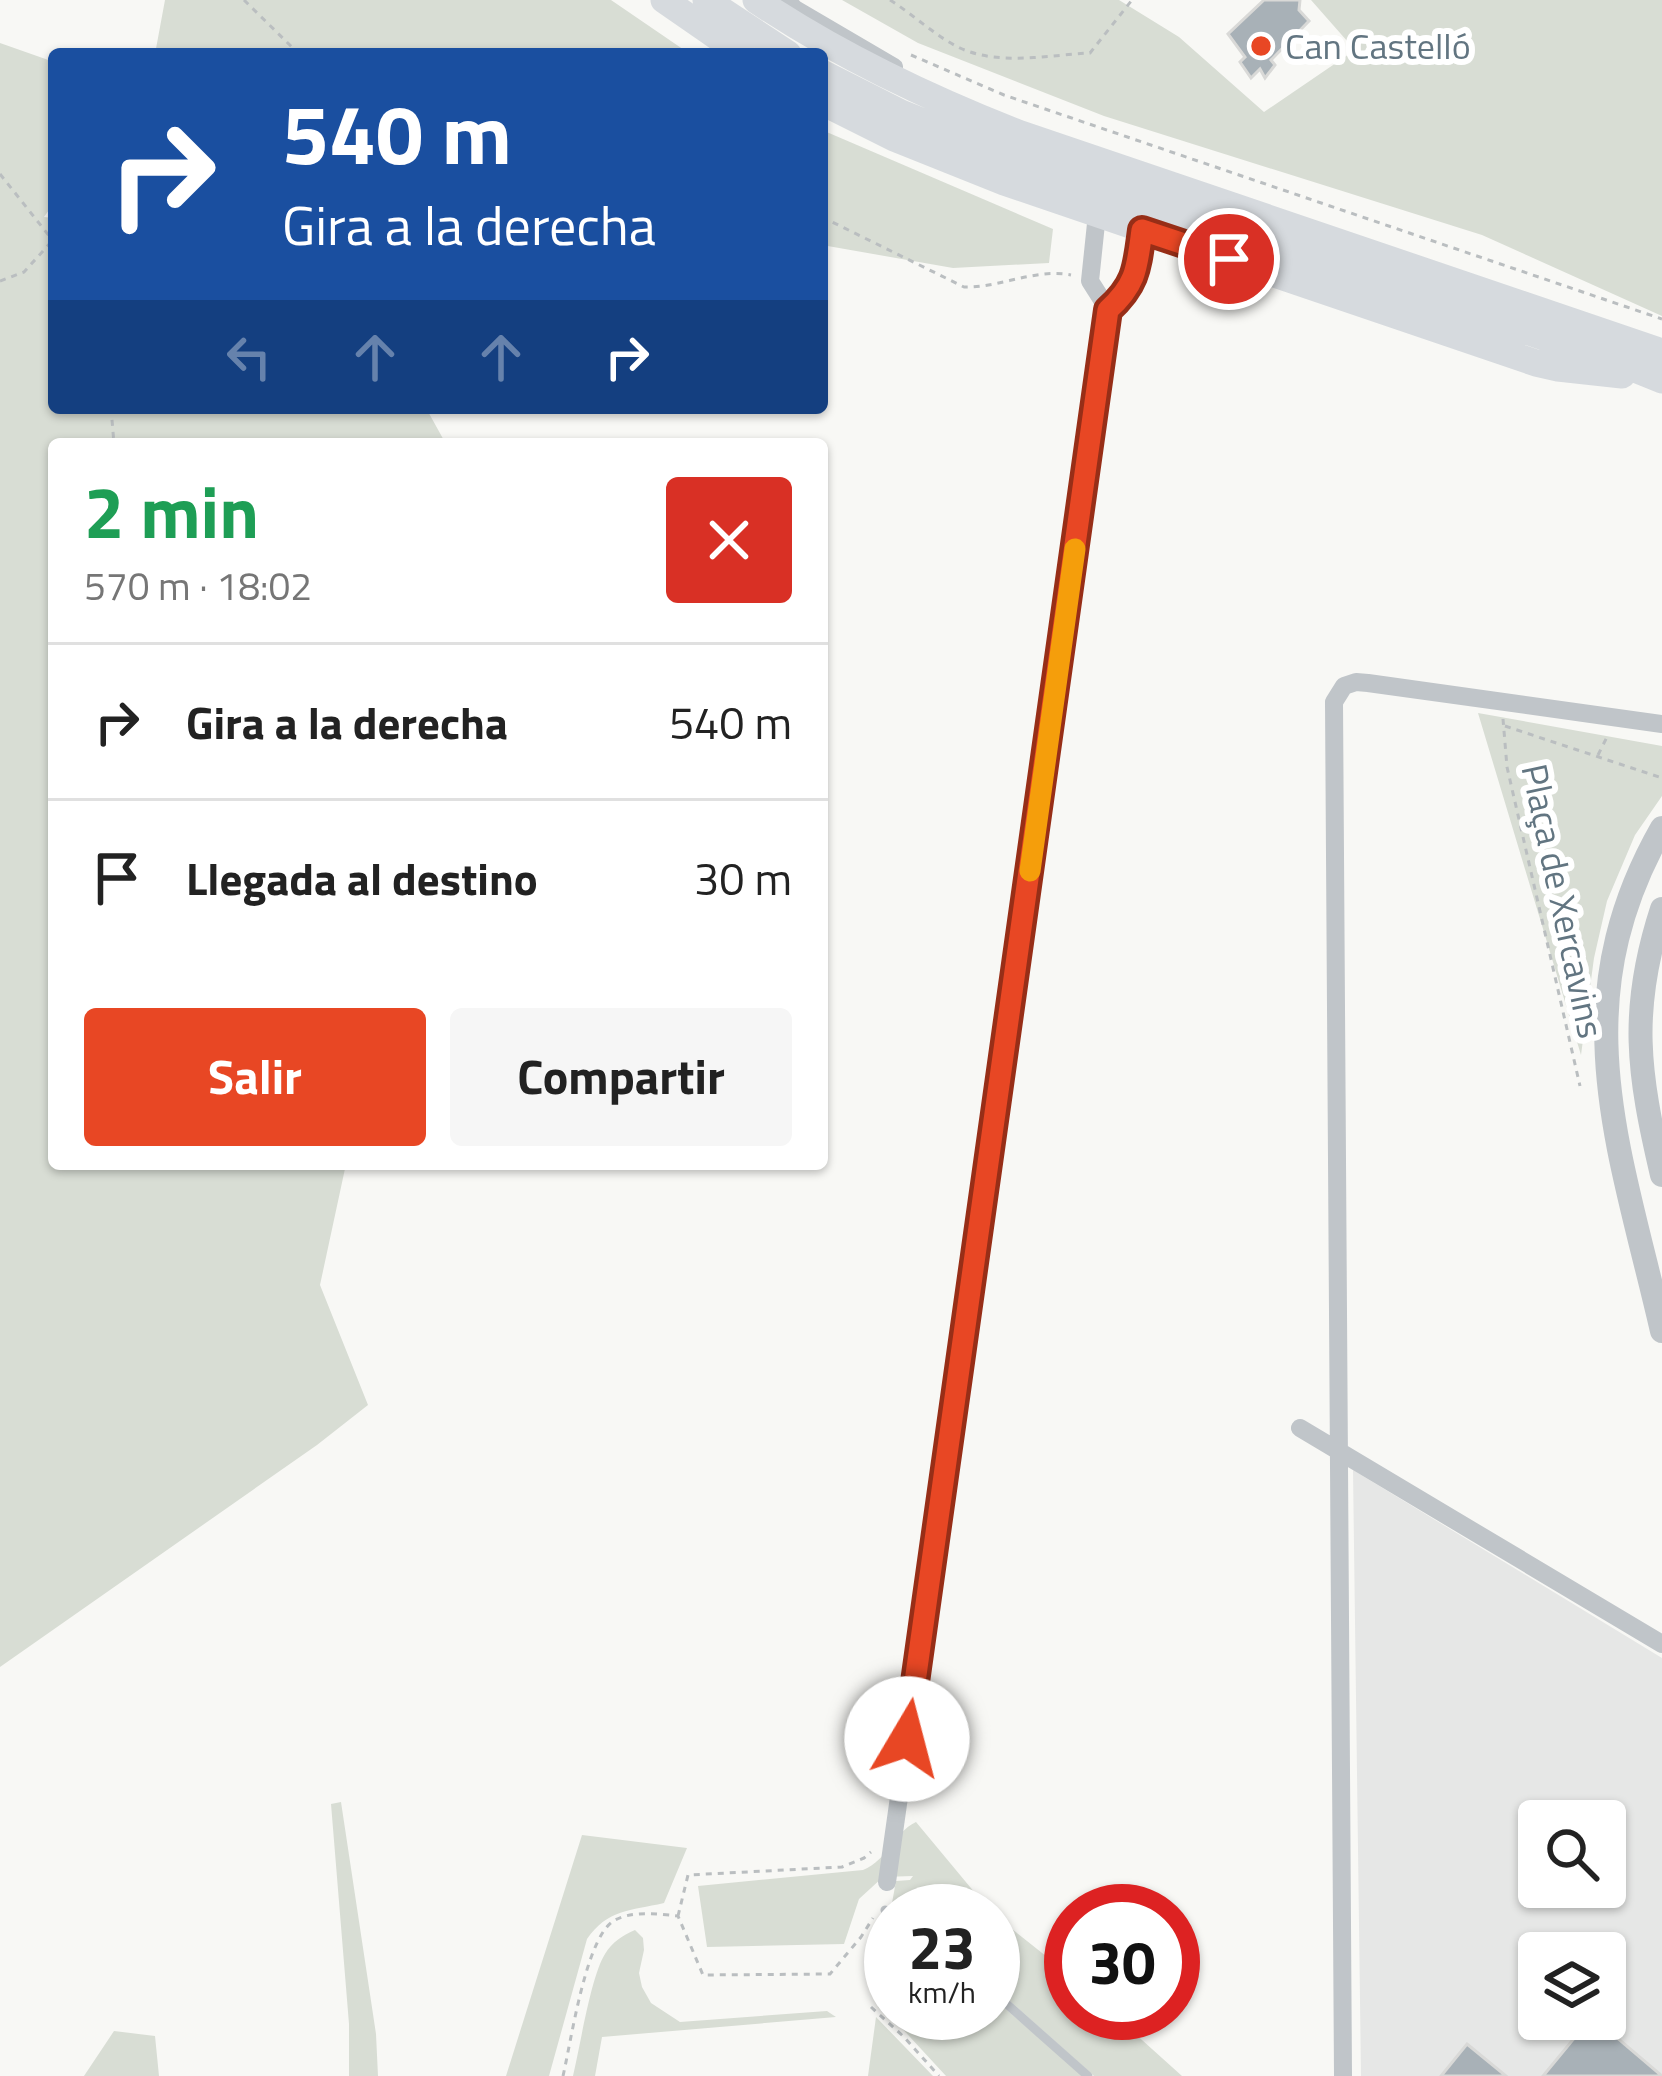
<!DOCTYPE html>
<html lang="es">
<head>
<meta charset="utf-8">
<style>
  body { margin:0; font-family:"Titillium Web",sans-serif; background:#f6f6f6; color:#222; height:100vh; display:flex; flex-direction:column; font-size:45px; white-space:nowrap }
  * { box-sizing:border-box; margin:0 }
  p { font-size:39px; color:#767676 }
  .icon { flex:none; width:66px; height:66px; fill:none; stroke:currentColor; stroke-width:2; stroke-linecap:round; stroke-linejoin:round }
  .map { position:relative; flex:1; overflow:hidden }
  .sheet { position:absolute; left:48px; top:438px; width:780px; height:732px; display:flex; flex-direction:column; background:#fff; border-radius:12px; box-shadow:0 3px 9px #0004 }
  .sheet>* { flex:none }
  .banner { position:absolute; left:48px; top:48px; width:780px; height:366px; border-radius:12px; box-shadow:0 3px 9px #0004; background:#1a4fa0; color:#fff; overflow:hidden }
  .fabs { position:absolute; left:1518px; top:1800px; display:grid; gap:24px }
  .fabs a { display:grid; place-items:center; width:108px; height:108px; border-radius:12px; background:#fff; box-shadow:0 3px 9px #0004; font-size:60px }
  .speed { position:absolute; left:864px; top:1884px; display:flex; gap:24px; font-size:60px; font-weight:700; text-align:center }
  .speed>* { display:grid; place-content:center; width:156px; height:156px; border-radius:50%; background:#fff; box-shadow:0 3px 9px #0004; line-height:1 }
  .speed small { font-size:30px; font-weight:400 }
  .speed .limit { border:18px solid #d22; background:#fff; color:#111 }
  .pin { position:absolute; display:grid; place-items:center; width:102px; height:102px; color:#fff; margin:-51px; border:6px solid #fff; border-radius:50%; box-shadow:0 3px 12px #0007 }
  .me { position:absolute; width:132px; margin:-66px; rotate:8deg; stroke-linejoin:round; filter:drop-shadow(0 0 9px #0008) }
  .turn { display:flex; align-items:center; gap:42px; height:252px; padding:0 36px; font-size:54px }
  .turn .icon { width:156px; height:156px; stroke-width:2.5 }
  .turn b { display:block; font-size:84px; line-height:102px }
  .lanes { display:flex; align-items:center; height:114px; padding:0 36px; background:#0003; justify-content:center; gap:60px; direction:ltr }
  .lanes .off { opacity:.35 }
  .round { display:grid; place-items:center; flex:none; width:126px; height:126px; border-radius:12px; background:#f6f6f6 }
  .head { display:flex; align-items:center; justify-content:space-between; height:204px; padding:0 36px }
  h1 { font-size:72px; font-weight:700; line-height:90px; color:#1e9e55 }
  .cta { display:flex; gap:24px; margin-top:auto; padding:24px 36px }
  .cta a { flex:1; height:138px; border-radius:12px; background:#e84724; color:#fff; font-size:48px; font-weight:700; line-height:138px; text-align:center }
  .cta a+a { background:#f6f6f6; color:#222 }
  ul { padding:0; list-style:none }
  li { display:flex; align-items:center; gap:36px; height:156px; padding:0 36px; border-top:3px solid #e0e0e0 }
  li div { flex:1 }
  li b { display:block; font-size:45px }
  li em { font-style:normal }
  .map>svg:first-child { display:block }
  .built { fill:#e6e7e6; fill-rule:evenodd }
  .green { fill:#d8ddd4 }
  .building { fill:#a8b1b7; stroke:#d9d9d7; stroke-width:3 }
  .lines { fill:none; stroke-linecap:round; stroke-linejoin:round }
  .path { stroke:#babec0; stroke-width:3; stroke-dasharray:6 6; stroke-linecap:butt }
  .service { stroke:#c0c5c9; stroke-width:9 }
  .minor { stroke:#c0c5c9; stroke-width:18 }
  .tertiary { stroke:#c0c5c9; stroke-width:24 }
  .secondary { stroke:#d6dade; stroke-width:27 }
  .route-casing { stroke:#972e17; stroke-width:30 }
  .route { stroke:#e84724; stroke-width:21 }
  .slow { stroke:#f59e0b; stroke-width:21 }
  .poi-dot { fill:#e84724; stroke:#fff; stroke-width:4.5 }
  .labels { text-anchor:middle; stroke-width:12; stroke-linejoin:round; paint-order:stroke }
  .poi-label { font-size:36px; fill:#627581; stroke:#fff; text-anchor:start }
  .street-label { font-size:36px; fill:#627581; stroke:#fff }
</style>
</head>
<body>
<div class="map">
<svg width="1662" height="2076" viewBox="0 0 1662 2076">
  <rect width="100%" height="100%" fill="#f8f8f5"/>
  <!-- built -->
  <path class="built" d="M1353,1470L1662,1658V2076H1361ZM1539,1821H1605V1887H1539ZM1539,1953H1605V2019H1539Z"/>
  <!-- green -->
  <path class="green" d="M165,0H611L690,54H155Z
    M842,0H1119L1179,37L1264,112L1355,50L1311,0H1662V316L1482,235L1104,116L918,43Z
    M0,43L54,62V203L44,217L54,218V408H426L446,444H54V1164H346L320,1285L368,1405L317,1445L0,1667Z
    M822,130L1053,229L1049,263L953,268L822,245Z
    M1478,713L1662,746V796L1635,835L1607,901L1594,958L1581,1055Z
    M341,1802L376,2034L378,2076H349V2024L331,1804Z
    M916,1822L990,1911H905L892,1903L896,1881L910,1880L913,1876L883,1877L859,1899L844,1944L707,1947L698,1886L863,1870C888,1860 893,1833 916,1822Z
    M582,1835L687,1848L664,1903C630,1911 608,1909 587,1939L549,2076H506Z
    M993,1914L1071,1976V2013H1112L1182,2076H1094L993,1986Z
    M635,1930L643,1938L644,1950L639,1973L642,1987L651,2003L680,2022L827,2011L836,2017L602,2037L595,2076H573C580,2047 591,1976 605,1954C612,1942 623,1935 635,1930Z
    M891,1930V2013H993V1998L1083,2076H946L898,2024L878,2007Z
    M876,2017L933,2076H868Z
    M114,2031L155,2036L159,2076H84Z"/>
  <!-- building -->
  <path class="building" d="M1264,0H1300L1299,10L1309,21L1271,60L1275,65L1265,78L1260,69L1251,78L1240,62L1245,57L1228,34Z
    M1590,2019H1595L1662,2076H1543Z
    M1467,2044L1506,2076H1441Z"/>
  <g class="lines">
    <!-- path -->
    <path class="path" d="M244,0L299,54
      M890,0C914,15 935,36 960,48C999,66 1049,55 1090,53L1132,0
      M911,55L1004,95L1662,319
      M0,174L54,242
      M822,217L964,287C1000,288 1035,268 1071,275
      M0,281L24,272L53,240
      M111,408L114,444
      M1503,719L1507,767L1580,1086
      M1505,726L1662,778
      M1598,755L1607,737
      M678,1916L688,1875L842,1867L864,1858L871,1852
      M871,2007L904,2037L939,2076
      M563,2076C571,2042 585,1942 612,1922C629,1910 658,1914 678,1916L703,1975L830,1974L861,1937L873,1918"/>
    <!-- service -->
    <path class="service" d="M885,1910L891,1912
      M993,1992L1088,2076"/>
    <!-- minor -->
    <path class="minor" d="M786,0L795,9L894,67
      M1097,214L1090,281L1109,311
      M1300,1428L1662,1644
      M887,1882L1109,311C1137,284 1137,267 1142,230
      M1343,2076L1334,702L1344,686L1356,682L1368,683L1662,724"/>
    <!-- tertiary -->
    <path class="tertiary" d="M1662,828C1561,1005 1620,1148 1662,1331
      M1662,909C1629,1010 1638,1073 1662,1175"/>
    <!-- secondary -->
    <path class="secondary" d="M664,0L742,54
      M706,0L788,54
      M756,0C838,55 926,97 1018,133L1662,352
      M822,73L901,113L1000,153L1615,361L1662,380
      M822,102L894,138L1004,182L1536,363L1558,368L1622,375"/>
  </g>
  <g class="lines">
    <defs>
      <path id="route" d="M907,1739L1108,310C1137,284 1137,267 1142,230L1229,259"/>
    </defs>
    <!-- route casing -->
    <use href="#route" class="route-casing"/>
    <!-- route -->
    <use href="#route" class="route"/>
    <!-- slow -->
    <path class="slow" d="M1030,871L1075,549"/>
  </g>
  <!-- markers -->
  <circle class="poi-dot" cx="1261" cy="46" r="12"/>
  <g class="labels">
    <!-- poi labels -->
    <g class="poi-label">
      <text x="1285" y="59">Can Castelló</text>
    </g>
    <!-- street labels -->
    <g class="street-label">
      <text transform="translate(1563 901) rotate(78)" y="13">Plaça de Xercavins</text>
    </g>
  </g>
</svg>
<div class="fabs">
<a><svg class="icon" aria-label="search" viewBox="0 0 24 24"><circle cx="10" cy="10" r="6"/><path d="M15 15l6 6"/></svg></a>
<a><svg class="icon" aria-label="layers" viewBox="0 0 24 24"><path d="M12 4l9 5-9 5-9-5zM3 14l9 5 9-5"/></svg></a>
</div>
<div class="speed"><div>23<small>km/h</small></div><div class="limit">30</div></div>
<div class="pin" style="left:1229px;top:259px;background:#d93025"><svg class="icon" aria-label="arrive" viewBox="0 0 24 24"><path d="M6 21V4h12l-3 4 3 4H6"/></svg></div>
<svg class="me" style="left:907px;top:1739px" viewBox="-20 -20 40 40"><circle r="19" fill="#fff"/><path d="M0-13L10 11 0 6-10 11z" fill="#e84724"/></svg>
<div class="banner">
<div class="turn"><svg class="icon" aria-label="right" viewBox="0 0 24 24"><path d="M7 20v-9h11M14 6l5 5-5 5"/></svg><div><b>540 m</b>Gira a la derecha</div></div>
<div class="lanes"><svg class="icon off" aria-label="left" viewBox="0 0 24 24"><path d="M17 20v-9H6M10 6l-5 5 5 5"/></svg><svg class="icon off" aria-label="ahead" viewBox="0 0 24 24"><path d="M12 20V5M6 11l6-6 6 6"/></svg><svg class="icon off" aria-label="ahead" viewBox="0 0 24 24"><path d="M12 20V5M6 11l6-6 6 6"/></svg><svg class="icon" aria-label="right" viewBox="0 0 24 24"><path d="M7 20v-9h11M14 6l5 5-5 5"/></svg></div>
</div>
<section class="sheet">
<div class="head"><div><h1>2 min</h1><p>570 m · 18:02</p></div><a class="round" style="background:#d93025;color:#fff"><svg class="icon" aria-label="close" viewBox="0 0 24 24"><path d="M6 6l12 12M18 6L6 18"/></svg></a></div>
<ul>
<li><svg class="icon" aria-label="right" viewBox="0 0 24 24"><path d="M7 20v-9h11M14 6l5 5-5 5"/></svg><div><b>Gira a la derecha</b></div><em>540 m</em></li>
<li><svg class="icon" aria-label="arrive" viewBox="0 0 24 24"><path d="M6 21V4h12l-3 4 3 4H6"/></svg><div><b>Llegada al destino</b></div><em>30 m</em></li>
</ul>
<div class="cta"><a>Salir</a><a>Compartir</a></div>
</section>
</div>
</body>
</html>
